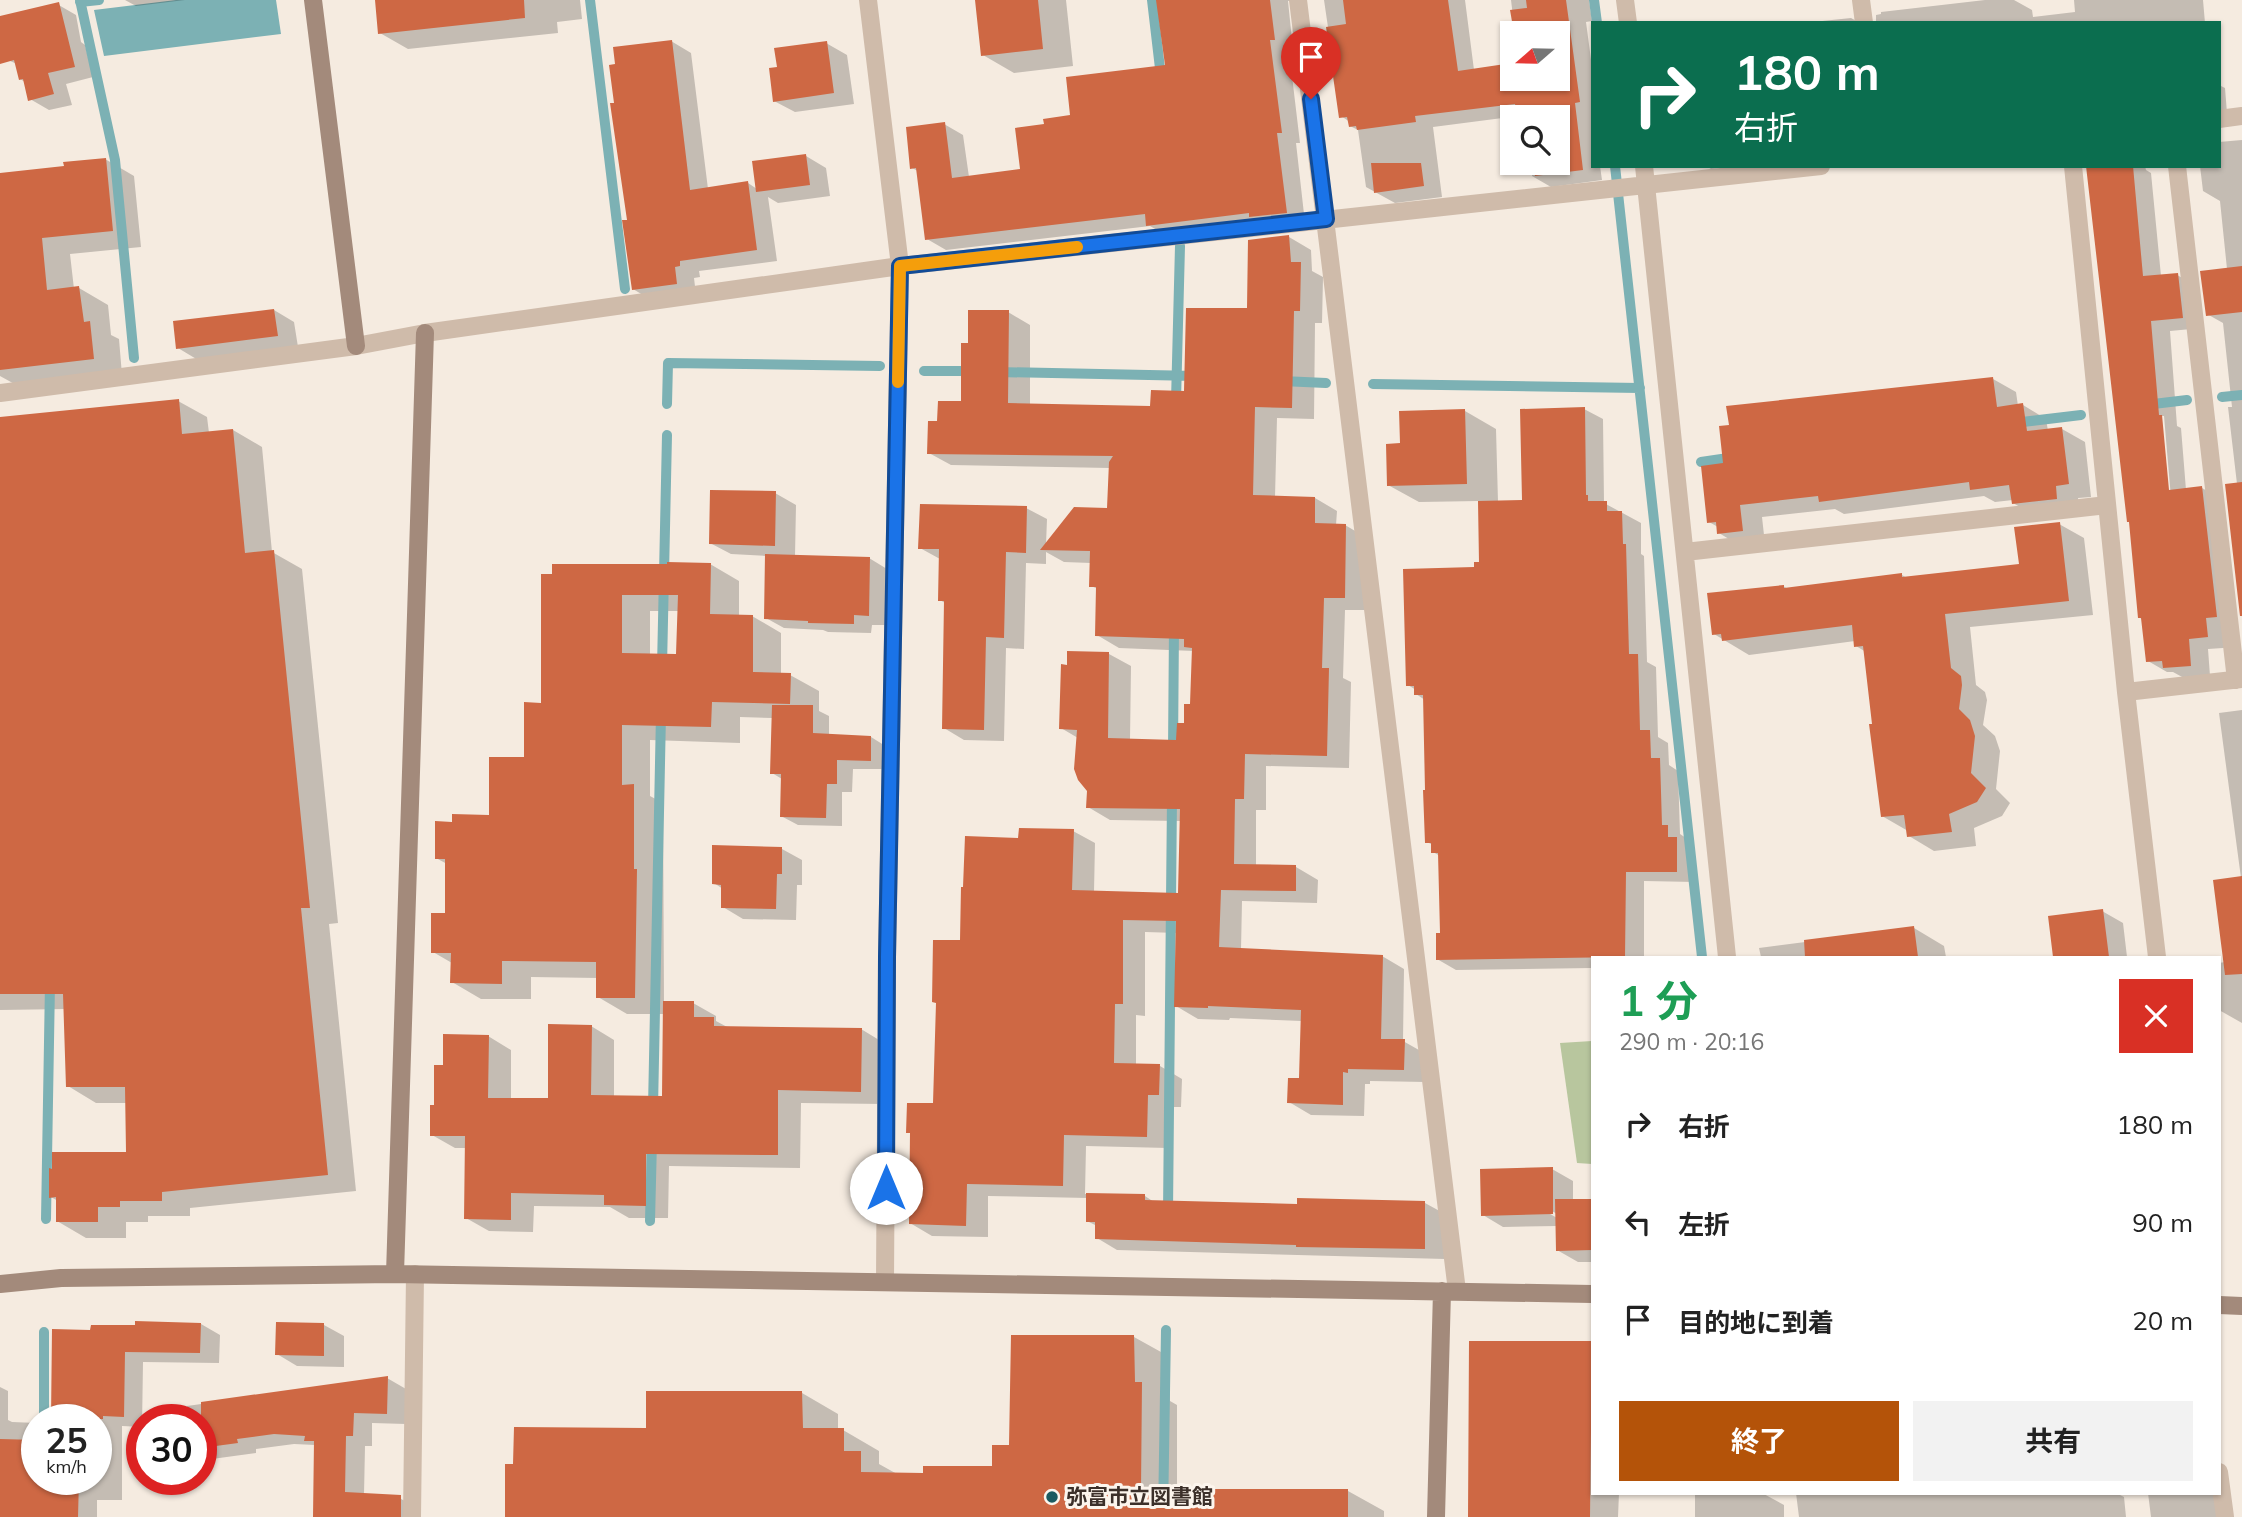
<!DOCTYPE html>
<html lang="ja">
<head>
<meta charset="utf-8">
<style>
  body { margin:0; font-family:Mulish,"Noto Sans JP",sans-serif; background:#f2f2f2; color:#222; height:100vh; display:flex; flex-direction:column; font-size:26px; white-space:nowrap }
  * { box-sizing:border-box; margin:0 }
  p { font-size:23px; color:#767676 }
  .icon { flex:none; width:38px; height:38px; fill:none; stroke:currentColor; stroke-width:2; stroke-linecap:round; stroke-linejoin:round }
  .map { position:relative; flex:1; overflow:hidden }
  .sheet { position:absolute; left:1591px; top:956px; width:630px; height:539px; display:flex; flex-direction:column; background:#fff; border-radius:0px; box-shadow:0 2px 5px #0004 }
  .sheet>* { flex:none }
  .banner { position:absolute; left:1591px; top:21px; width:630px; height:147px; border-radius:0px; box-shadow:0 2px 5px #0004; background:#0b6e4f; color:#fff; overflow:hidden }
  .needle { width:46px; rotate:250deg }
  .tools { position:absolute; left:1500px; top:21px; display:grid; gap:14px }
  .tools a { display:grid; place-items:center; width:70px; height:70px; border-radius:0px; background:#fff; box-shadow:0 2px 5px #0004; font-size:35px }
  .speed { position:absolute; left:21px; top:1404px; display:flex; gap:14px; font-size:35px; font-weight:700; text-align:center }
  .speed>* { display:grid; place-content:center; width:91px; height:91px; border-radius:50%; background:#fff; box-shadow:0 2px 5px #0004; line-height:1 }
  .speed small { font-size:18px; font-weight:400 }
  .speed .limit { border:10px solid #d22; background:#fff; color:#111 }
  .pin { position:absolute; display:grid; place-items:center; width:60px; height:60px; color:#fff; margin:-72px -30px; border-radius:50% 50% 50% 0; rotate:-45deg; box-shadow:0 0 7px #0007 }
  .pin .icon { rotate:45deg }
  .me { position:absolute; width:77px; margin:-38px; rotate:0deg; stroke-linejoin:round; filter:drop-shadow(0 0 5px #0008) }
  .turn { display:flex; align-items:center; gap:24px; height:147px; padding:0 28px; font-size:32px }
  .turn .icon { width:91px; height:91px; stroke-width:2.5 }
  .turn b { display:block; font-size:49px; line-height:60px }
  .round { display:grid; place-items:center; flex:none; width:74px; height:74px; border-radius:0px; background:#f2f2f2 }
  .head { display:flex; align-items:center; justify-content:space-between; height:119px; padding:0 28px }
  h1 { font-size:42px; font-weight:700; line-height:52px; color:#1e9e55 }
  .primary-button { display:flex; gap:14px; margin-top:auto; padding:14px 28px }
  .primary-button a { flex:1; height:80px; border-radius:0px; background:#b45309; color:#fff; font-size:28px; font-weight:700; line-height:80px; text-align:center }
  .primary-button a+a { background:#f2f2f2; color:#222 }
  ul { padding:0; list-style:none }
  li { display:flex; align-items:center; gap:21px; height:98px; padding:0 28px }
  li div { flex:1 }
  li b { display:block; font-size:26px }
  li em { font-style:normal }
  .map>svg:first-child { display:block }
  .green { fill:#b8c69e }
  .water { fill:#7cb1b4 }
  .shadow { fill:#0003; fill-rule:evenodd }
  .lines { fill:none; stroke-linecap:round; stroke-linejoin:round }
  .stream { stroke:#7cb1b4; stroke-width:10 }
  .building { fill:#ce6844; fill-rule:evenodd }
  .street { stroke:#cfbbaa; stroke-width:18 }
  .secondary { stroke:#a38a7b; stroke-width:18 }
  .route-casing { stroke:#114b97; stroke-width:18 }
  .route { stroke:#1a73e8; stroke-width:12 }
  .slow { stroke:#f59e0b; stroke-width:12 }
  .poi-dot { fill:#1c5b61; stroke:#fcf5ed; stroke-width:2.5 }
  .labels { text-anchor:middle; stroke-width:6; stroke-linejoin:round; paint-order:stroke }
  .poi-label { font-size:21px; font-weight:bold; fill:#3c302a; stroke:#fcf5ed; text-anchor:start }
</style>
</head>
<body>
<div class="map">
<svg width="2242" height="1517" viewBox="0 0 2242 1517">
  <rect width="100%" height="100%" fill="#f5ebe0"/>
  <!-- green -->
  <path class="green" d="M1592,1041V1164L1577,1163L1560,1043Z"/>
  <!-- water -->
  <path class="water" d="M176,0H276L281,34L104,56L94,10Z"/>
  <!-- shadow -->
  <path class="shadow" d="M125,0H185L136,6Z
    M376,0H580L582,19L557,22L558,33L408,49L380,33Z
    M977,0H1066L1073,66L1014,73L983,55Z
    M1158,0H1298L1288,1L1293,50L1289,51L1300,143H1296L1305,223L1167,236L1150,226L946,250L927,239L918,171L912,168L944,124L963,135L969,177L1022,171L1046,126L1072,117L1167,67Z
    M1324,0H1465L1474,70L1512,65V79H1558V33H1515L1511,0H1589L1592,21L1586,22L1592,67V166H1600L1602,180L1551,187L1532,176V173L1525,169L1524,163H1558V117L1518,116L1433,127L1442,197L1395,203L1366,187L1358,130L1350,126V122L1341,116Z
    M1985,0H2014L2032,10L2033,17L2075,12L2074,0H2203L2205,23H1876V15L1881,14V12Z
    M57,4L76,15L81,42L85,45L93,77L66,84L72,105L49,110L30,99L25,82L20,79L17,64L10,61Z
    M1851,18L1860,23H1803Z
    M671,41L691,53L708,189L748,183L757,189L806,156L826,168L830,196L778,203L768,197L777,261L699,271L700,277L694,278L696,295L653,301L633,289L629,221L616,104Z
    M826,43L847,55L854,104L795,112L774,101Z
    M2219,85L2225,88L2227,113H2219Z
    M2242,140V617L2227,485L2237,484L2228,407H2232L2223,323L2207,314L2227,269L2220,201L2203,191L2200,166H2219V142Z
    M105,159L134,176L141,247L70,254L74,289L79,288L108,305L111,335L119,339L122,375L20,387L0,376V175L65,168Z
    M1706,166H1735L1711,169Z
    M2088,166H2145L2146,170L2151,173L2161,276L2177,275L2197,286L2202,328L2170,331L2177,426L2181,428L2186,490L2202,488L2221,499L2238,647L2208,649L2210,676L2184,678L2173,672H2167L2148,661L2143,620L2139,617L2131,522ZM2160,416H2164L2171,498L2168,499Z
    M1289,237L1311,250L1312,271L1323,277L1322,323H1315L1314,419L1277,418L1275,497L1315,498L1337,511L1336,525H1345L1367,538L1366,610H1345L1343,678L1351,682L1349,768L1266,766V810H1256V866L1296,867L1318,880L1317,903L1242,901L1241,950L1382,956L1404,969L1403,1041L1426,1054V1082L1370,1081V1084H1365L1364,1116L1311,1115L1289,1102L1301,1080L1302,1021L1230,1018L1229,1020L1198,1019L1176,1006L1178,933L1145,932V1016L1136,1015V1065L1160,1066L1182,1079L1181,1107H1169L1168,1148L1086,1146L1085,1194L1145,1196L1154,1202L1299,1205L1425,1203L1445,1214V1259L1117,1250L1097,1238V1226L1087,1221L1088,1198L988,1196V1237L932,1236L910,1223L935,1105L961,942L1020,840L1073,831L1095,843L1094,892L1180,894L1181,821L1110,820L1088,807V790L1078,738L1061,728L1069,653L1109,654L1131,666L1130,740L1178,742L1192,706L1194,651L1119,648L1097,635L1098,589L1091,586V563L1064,562L1046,552V564L1026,563L1024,649L1006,648L1004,741L964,740L944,728L945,603L940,600V559L920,548L1026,508L1047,519L1046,545L1109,509L1110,468L951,465L929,453L939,423L963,403L970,345L1008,312L1030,325V406L1152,408L1186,393L1249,310Z
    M274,310L294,322L298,347L198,360L178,348Z
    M1993,379L2016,392L2018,406L2023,405L2046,419L2048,431L2062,429L2085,442L2091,497L2078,498L2080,512L2036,516L2013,503V500L1995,502L1984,496L1844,514L1835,509L1762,517L1765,544L1742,547L1719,533L1718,527L1709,522L1725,465Z
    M178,401L207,417L209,433L233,430L262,447L272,552L302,569L338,923L329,924L356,1191L190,1208V1216H148V1222H126V1238H86L57,1221L58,1201L51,1197L127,1154V1103H96L68,1086L66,1009L0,1010V418Z
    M1584,409L1603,419L1604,503L1641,523V554L1644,556L1647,662L1656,667L1658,737L1668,743L1669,765L1678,771L1680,834L1686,838V844L1695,850V882L1644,881V957H1592V968L1456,970L1437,959L1442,935L1440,856L1433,852V845L1427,842L1425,700L1416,694V690L1408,685L1481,563L1479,501L1419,502L1388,485L1402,445L1465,411L1496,429L1498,502H1523Z
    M775,493L796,505L795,556L869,558L887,569L886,625H872L871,633L828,632L823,630L784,628L766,618L767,556L731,554L710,543Z
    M2059,524L2084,538L2093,615L1970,627L1976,685L1985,692L1987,700L1983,725L1995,736L2000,751L1996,789L2010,803L2002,816L1974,828L1976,846L1934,851L1909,836L1908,831L1882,816L1866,652L1856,646L1855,641L1749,655L1714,634L1783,586L1788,589L1902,575L1907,578L2021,565Z
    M710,564L739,581V616H752L781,633V674L790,675L819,691V711L829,716V736L871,737L887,747L886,769H853L852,792H842V826L798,825L781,816L782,779L772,773L773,718L740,717V743L650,740V796L663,803L664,1002L693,1003L716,1016V1021L729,1028L861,1029L884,1043V1104L801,1103L800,1168L669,1166L668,1218H629L610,1207L534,1206L533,1232L489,1231L466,1218V1148H455L432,1135L445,1067L488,1036L511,1050V1100H550L591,1026L614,1040V1097L664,1098L665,1014H627L598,997V978L531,977V999H481L452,982V963L433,952L447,915V864L436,858L453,823L491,816L525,759L543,704V576ZM650,611H679L678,656L650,655Z
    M2242,710V1023L2219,1010V963L2225,962L2241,878L2219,713Z
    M782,849L802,860V885H797L796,920L743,919L723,907V889L714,883Z
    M2102,911L2123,923L2127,957H2055L2050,918Z
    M1914,928L1944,946L1946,957H1761L1759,948Z
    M1552,1169L1573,1181V1201L1592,1200V1262H1578L1557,1250V1226L1503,1227L1483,1215ZM1547,1208L1557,1214V1218L1545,1211Z
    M201,1324L220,1335L219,1363L143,1362L142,1427L122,1426V1500H97V1517H0V1387L8,1391V1420L12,1422L37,1423V1479H96V1419H52L54,1331L92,1332Z
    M324,1325L344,1336V1367L297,1366L277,1354Z
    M1134,1337L1170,1357V1401L1177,1405V1491H1348L1384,1511V1517H506L515,1466L648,1429L802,1393L838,1414V1430H843L879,1451V1464L897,1474L925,1475L994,1467L1011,1446Z
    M1471,1343H1592V1493H1619L1618,1517H1471Z
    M387,1378L406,1389V1424L372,1423V1446H365L364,1495L396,1496L415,1507V1517H314L315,1445L294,1444L256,1449V1453L212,1459L201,1453V1419H189L187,1406Z
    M1695,1493H1762L1784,1505V1517H1695Z
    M1796,1493H2116L2124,1497L2126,1517H1799Z
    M2148,1493H2218L2221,1517H2151Z"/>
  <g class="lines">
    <!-- stream -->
    <path class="stream" d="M80,0L115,160L134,358
      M590,0L625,289
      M1152,0L1161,77
      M1594,0L1597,23
      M80,2L99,0
      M1615,166L1702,957
      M924,371H973
      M998,372L1197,376
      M1282,381L1326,383
      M1373,384L1640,388
      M2222,397L2242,395
      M1176,401L1180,246
      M667,404L668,363L880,366
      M2145,405L2187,400
      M2014,423L2081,415
      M1701,462L1735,457
      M662,667L667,435
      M1173,751L1174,626
      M653,1108L661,714
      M1168,1213L1172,797
      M46,1219L50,983
      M650,1221L652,1141
      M44,1419V1332
      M1163,1517L1166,1330"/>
  </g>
  <!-- building -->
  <path class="building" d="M375,0H524L525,18L378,34Z
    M975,0H1038L1043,49L981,56Z
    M1156,0H1270L1275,40H1270L1282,133H1277L1287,213L1249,217V213L1146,226L1145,214L925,240L916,168L910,169L906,127L945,122L952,178L1020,169L1015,128L1044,124L1043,119L1070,115L1066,77L1165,65Z
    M1343,0H1448L1458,71L1512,63V79H1558V33H1514L1510,10L1527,8L1526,0H1566L1580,102L1575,103L1583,170L1535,176L1533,163H1558V117H1527L1526,109L1516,110L1515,104L1415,116L1416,122L1357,130L1356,126L1349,127L1347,117L1339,118L1326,27L1346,24Z
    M59,2L75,67L48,73L54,94L28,101L23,79L19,80L14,60L0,64V16Z
    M672,40L690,190L748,181L757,250L680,261V266L675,267L677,284L632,290L622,220H627L610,103H614L609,65L615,64L613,47Z
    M827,41L834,93L773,102L769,68L777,67L774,48Z
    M806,154L810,185L756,192L752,161Z
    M106,158L113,231L42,238L47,290L79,286L84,322L90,321L94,359L0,370V173L64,166L63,162Z
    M1371,163H1421L1424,186L1374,193Z
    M2086,166H2133L2143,276L2178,273L2183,318L2151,321L2159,415H2162L2169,490L2202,486L2217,617L2206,618L2208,637L2189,639L2191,666L2163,668L2162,661L2146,662L2141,618H2138L2129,522H2127L2121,470Z
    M1289,235L1291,262H1301L1300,311H1294L1292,408L1255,407L1253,495L1315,497V523L1346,524L1345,598H1324L1322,668H1329L1327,756L1245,754L1244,799H1235L1234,864L1296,865V891L1221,890L1219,947L1383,955L1381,1039H1405L1404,1070L1348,1069V1073L1343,1072V1105L1287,1103L1288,1078H1299L1301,1010L1208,1006V1008L1174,1007L1176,921L1123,920V1004H1115L1114,1063L1160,1064L1159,1095H1148L1147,1137L1064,1135L1063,1186L967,1184L966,1226L909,1224L910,1133H906L907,1103H933L936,1003L932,1002L933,940H960L961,887H963L965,836L1018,838L1019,828L1074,829L1072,890L1178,893L1180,809L1086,808L1087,791L1078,780L1074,769L1077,730L1059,729L1061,664L1067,665V651L1109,652L1108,738L1176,740L1177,723H1184V704H1190L1192,648L1184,647V639L1095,636L1096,587H1089L1090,551L1040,550L1074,507L1107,508L1109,462L1113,456L927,454L928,421H937L938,401H961V343H968V310H1009L1008,403L1150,406L1151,390L1184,391L1186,308H1247L1248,240Z
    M2242,266V312L2206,316L2200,271Z
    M274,309L278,336L176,349L173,321Z
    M1993,377L1997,407L2023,403L2027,431L2062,427L2069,484L2056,486L2057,499L2012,504L2009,485L1970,490L1969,482L1819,502L1818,496L1740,505L1743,531L1717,534L1716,522L1707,523L1701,466L1723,463L1719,426L1729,425L1726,406Z
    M179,399L182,434L233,429L245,553L274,550L310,908H301L328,1175L162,1192V1201H120V1207H98V1222H56V1197L49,1198V1168L52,1169V1152H126L125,1087H66L63,994H0V417Z
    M1585,407L1586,495H1588V501H1607V511H1622L1623,544H1626L1629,654H1638L1640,730H1650L1651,758H1660L1662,825H1668V837H1677V872H1626L1625,957L1436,960V933H1440L1438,853H1431V843H1425L1423,790H1425L1423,695H1414V686H1406L1403,569L1474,567V562H1479L1478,501L1522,500L1520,409Z
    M1465,409L1467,484L1387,486L1386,444L1400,443L1399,411Z
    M2242,482V616H2240L2225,484Z
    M710,490L776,491L775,546L709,544Z
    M920,504L1027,506L1026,553L1006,552L1004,638L986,637L984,730L942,729L944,601H938L939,549H918Z
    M2060,522L2069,601L1945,614L1951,668L1961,676L1962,685L1959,709L1970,720L1975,736L1971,773L1986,788L1977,802L1949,814L1952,832L1907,837L1904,815L1881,817L1869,724H1872L1863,646L1854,647L1852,625L1722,641L1721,634L1712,635L1707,593L1784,585V588L1902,573V577L2019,564L2014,527Z
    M765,554L870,557L869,616L854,615V624L808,623V621L764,619Z
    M667,562L711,563L710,614L753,615V672L791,673L790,704L712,702L711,727L622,725V785L634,784V869H637L635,998H596V962L502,961V984L450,983L451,953H431V913H445V859H435V821L452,822V814L489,815V757H524V702L541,703V574H552V564H667ZM622,595H678L676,654L622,653Z
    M772,705H813V733L871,736V761L837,760V784H827L826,818L780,817L781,774H770Z
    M712,845L782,847V874H777L776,909L721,908V885L712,884Z
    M2242,876V974L2225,975L2213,880Z
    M2103,909L2109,957H2053L2048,916Z
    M1914,926L1918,957H1805L1804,940Z
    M663,1001H694V1017H714V1026L862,1028L861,1092L778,1090V1155L646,1154V1206L604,1205V1195L511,1193V1220L464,1219L465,1136H430V1105H434V1065H443V1034L489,1035L488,1098H548V1024L592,1025L591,1095L662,1096Z
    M1553,1167V1214L1481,1216L1480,1169Z
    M1086,1193L1145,1194V1200L1297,1204V1198L1425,1201V1249L1296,1247V1245L1095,1239V1222H1086Z
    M1555,1199H1592V1250L1556,1251Z
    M135,1321L201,1323L200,1353L125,1352L124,1417L103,1416V1419H51L52,1329L90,1330L91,1325H135Z
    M276,1322L324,1323V1356L275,1355Z
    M1011,1335H1134L1135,1382H1142L1141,1489H1348V1517H505V1464H513L514,1427L646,1428V1391H802L803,1428H844V1451H861V1472L923,1473V1466H992V1445H1009Z
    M1469,1341H1592L1590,1517H1468Z
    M388,1376L387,1414L354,1413L353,1436H346L345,1492L401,1495V1517H313L314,1441H304L305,1436L274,1434L237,1439L238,1443L201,1448V1402Z
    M0,1439L37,1440V1479H79L78,1517H0Z"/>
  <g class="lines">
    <!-- street -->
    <path class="street" d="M868,0L900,266L887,957L885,1282
      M1298,0L1457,1291
      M1625,0L1628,23
      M1861,0L1864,23
      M2219,119L2242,116
      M1644,166L1727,957
      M2073,166L2126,692L2157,957
      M2177,166L2236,680
      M0,393L356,346L425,333L900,266L1821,166
      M1685,552L2107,505
      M2126,692L2242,679
      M2219,1472L2225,1517
      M412,1517L415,1274"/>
    <!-- secondary -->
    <path class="secondary" d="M313,0L356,346
      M395,1274L425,333
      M0,1284L61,1278L395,1274L1592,1294
      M2219,1305L2242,1306
      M1436,1517L1442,1291"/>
  </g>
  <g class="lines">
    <defs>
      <path id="route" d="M886,1188L887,957L900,266L1326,219L1311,99"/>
    </defs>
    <!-- route casing -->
    <use href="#route" class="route-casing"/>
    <!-- route -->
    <use href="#route" class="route"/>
    <!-- slow -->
    <path class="slow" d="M898,382L900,266L1077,247"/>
  </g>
  <!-- markers -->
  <circle class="poi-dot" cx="1052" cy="1497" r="7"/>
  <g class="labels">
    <!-- poi labels -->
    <g class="poi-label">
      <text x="1066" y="1504">弥富市立図書館</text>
    </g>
  </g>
</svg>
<div class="tools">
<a><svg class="needle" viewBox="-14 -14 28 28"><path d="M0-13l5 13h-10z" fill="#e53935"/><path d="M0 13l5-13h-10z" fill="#767676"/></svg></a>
<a><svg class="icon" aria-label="search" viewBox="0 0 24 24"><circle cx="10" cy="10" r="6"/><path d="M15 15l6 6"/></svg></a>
</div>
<div class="speed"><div>25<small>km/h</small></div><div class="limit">30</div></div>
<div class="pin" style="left:1311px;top:99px;background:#d93025"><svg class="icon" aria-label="arrive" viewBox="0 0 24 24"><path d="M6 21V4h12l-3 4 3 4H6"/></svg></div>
<svg class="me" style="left:886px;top:1188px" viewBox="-20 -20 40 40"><circle r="19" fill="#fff"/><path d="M0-13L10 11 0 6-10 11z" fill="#1a73e8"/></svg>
<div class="banner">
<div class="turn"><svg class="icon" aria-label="right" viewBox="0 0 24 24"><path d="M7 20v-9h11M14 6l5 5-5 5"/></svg><div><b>180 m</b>右折</div></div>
</div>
<section class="sheet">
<div class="head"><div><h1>1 分</h1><p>290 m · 20:16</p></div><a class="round" style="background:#d93025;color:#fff"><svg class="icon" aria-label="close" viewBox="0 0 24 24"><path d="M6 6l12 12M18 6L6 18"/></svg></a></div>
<ul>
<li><svg class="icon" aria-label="right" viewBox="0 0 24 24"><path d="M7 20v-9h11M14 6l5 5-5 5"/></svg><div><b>右折</b></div><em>180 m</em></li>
<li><svg class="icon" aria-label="left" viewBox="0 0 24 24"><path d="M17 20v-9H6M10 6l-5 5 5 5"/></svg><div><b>左折</b></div><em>90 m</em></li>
<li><svg class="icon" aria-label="arrive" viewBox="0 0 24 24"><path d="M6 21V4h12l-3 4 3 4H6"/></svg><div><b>目的地に到着</b></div><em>20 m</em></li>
</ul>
<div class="primary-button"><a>終了</a><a>共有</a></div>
</section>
</div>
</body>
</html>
